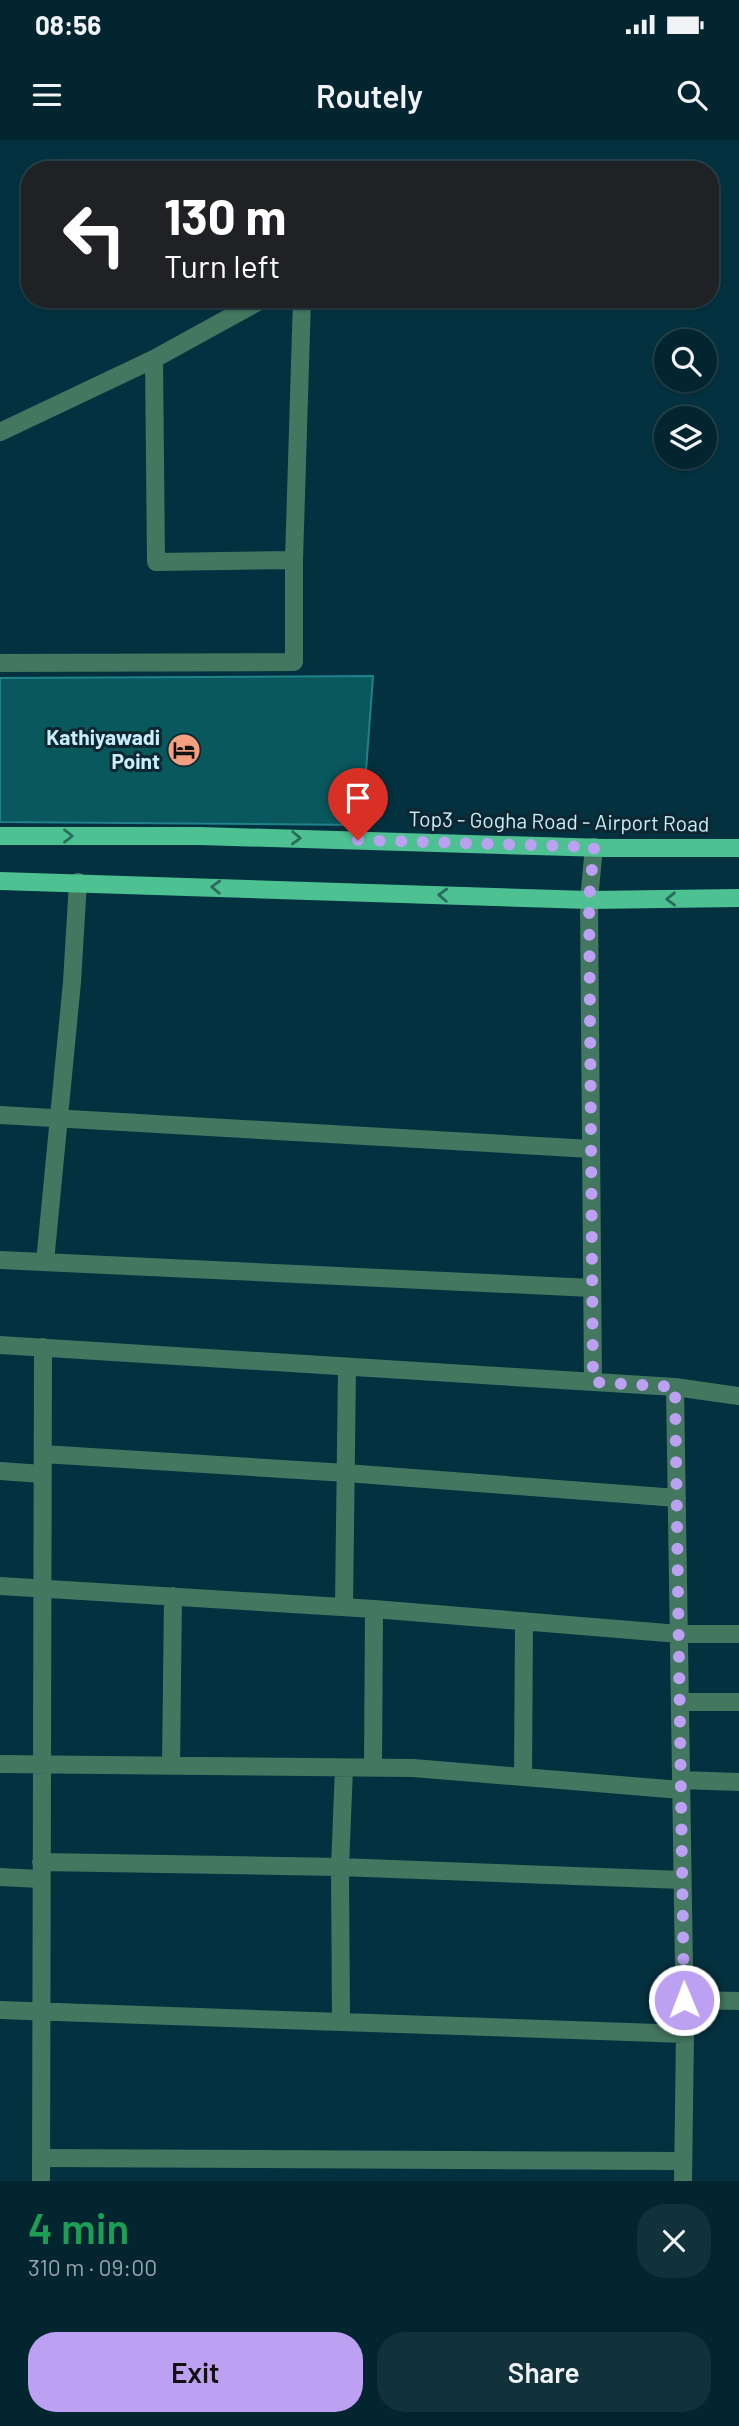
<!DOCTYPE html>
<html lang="en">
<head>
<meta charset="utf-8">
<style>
  body { margin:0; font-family:Barlow,sans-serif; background:#11313b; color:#f1f3f6; height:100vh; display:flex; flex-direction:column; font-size:26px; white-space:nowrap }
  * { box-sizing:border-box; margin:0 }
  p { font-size:23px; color:#97a5aa }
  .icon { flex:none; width:38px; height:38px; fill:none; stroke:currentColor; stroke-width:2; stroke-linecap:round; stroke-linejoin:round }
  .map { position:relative; height:2041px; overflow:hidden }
  .drawer { display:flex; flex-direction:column; background:#03252f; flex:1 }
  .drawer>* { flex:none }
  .banner { position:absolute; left:21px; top:21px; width:698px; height:147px; border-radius:28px; box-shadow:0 2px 5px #0004,0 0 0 2px #24424b; background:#202124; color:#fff; overflow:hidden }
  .buttons { position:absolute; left:654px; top:189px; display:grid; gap:14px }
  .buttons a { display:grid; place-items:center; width:63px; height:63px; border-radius:50%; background:#03252f; box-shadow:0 2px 5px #0004,0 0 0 2px #24424b; font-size:35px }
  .pin { position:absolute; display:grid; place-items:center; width:60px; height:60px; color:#fff; margin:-72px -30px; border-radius:50% 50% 50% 0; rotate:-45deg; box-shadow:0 0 7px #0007 }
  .pin .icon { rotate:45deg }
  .me { position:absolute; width:77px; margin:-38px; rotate:359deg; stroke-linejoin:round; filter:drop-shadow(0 0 5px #0008) }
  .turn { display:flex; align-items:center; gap:24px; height:147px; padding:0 28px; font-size:32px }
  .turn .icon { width:91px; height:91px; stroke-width:2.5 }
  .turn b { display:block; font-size:49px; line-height:60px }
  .round { display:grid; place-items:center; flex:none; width:74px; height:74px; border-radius:28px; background:#11313b }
  .overview { display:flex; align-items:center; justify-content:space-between; height:119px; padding:0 28px }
  h1 { font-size:42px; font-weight:600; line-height:52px; color:#1e9e55 }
  .action { display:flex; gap:14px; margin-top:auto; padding:14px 28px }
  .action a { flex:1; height:80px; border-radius:28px; background:#bca0f2; color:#111; font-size:28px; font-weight:600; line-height:80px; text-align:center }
  .action a+a { background:#11313b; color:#f1f3f6 }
  .status { display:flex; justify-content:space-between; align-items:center; height:49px; padding:0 35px; background:#03252f; direction:ltr }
  .status svg { height:19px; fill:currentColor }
  header { display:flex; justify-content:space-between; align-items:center; height:91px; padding:0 28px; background:#03252f; font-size:32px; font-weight:600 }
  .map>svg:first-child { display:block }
  .building { fill:#08585e; stroke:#21828a; stroke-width:2 }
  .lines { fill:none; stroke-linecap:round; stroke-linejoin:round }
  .service { stroke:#447760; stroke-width:18 }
  .minor { stroke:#447760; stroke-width:18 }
  .primary { stroke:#4dc192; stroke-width:18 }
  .oneway { stroke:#2a6c5c }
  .route { stroke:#bca0f2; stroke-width:12; stroke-dasharray:0 21.6 }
  .labels { text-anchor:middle; stroke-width:6; stroke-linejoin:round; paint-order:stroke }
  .poi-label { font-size:21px; font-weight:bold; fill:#c8edfb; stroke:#0d262f; text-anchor:end }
  .street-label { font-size:21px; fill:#c8edfb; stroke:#0d262f }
</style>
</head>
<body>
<div class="status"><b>08:56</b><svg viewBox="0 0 49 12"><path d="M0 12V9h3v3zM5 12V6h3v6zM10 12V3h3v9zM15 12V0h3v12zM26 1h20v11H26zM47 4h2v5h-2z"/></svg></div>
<header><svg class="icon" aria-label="menu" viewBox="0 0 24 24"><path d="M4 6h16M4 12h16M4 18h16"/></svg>Routely<svg class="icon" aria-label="search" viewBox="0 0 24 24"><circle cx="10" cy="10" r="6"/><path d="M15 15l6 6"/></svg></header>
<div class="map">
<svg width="739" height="2041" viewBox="0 0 739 2041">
  <rect width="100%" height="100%" fill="#04313f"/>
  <!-- building -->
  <path class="building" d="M373,536L362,685L0,682V538Z"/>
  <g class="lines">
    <!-- service -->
    <path class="service" d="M41,2018L683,2021"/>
    <!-- minor -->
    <path class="minor" d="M154,219L156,422L294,420L302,159
      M0,292L154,219L263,159
      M0,523L294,522V420
      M0,975L591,1009
      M0,1120L592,1148
      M45,1122L72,842L78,742
      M0,1205L675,1247L685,1894L683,2041
      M593,1242L589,760L594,707
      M675,1247L739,1256
      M43,1314L346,1333L677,1358
      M0,1331L42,1334
      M0,1446L374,1469L679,1494H739
      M344,1467L347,1227
      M680,1562H739
      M0,1624L413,1628L681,1650
      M171,1626L173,1456
      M373,1628L374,1469
      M523,1637L524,1481
      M681,1640L739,1642
      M41,1722L340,1727L682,1740
      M0,1737L40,1739
      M684,1860L739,1861
      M0,1870L685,1894
      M341,1882L340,1727L344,1628
      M41,2041L43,1207"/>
    <!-- primary -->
    <path class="primary" d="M0,696H200L605,708H739
      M0,741L589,760L739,758"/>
  </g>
  <!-- one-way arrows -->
  <defs><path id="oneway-chevron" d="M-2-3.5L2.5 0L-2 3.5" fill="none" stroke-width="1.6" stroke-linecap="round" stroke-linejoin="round" transform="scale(1.75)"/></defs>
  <g class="oneway">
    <use href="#oneway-chevron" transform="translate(68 696)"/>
    <use href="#oneway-chevron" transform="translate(296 698) rotate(2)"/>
    <use href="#oneway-chevron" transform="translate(216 747) rotate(-178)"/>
    <use href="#oneway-chevron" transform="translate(443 755) rotate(-178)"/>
    <use href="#oneway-chevron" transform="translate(671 759) rotate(179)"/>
  </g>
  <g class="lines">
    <!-- route -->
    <path class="route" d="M358,700L594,707L589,760L593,1242L675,1247L684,1860"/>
  </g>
  <!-- icons -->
  <defs>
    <symbol id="hotel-disc" viewBox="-11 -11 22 22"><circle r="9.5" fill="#f2a07f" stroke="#0d262f"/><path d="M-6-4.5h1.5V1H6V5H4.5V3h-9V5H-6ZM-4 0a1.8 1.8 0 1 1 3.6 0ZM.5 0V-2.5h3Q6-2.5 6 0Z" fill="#111"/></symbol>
  </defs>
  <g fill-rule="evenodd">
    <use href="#hotel-disc" x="165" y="591" width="38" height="38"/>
  </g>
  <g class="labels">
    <!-- poi labels -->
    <g class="poi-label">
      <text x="160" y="605">Kathiyawadi<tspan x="160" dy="24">Point</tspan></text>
    </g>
    <!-- street labels -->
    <g class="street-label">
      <text transform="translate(559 682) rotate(1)" y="7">Top3 - Gogha Road - Airport Road</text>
    </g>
  </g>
</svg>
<div class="buttons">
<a><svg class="icon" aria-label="search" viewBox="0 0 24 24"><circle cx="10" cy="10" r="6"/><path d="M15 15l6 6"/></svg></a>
<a><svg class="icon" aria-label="layers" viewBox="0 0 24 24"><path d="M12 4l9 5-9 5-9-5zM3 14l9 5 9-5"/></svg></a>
</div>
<div class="pin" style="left:358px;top:700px;background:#d93025"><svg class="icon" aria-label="arrive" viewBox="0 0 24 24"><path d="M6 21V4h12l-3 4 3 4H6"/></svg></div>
<svg class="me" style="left:684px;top:1860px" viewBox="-20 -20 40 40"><circle r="17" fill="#bca0f2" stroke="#fff" stroke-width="3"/><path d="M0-11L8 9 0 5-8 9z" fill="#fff"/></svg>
<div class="banner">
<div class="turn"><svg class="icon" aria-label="left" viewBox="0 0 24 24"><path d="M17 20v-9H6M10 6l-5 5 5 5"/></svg><div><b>130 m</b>Turn left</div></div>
</div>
</div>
<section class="drawer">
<div class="overview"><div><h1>4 min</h1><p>310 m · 09:00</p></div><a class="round"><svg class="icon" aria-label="close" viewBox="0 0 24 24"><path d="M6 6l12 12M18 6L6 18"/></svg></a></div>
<div class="action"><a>Exit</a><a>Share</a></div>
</section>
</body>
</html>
